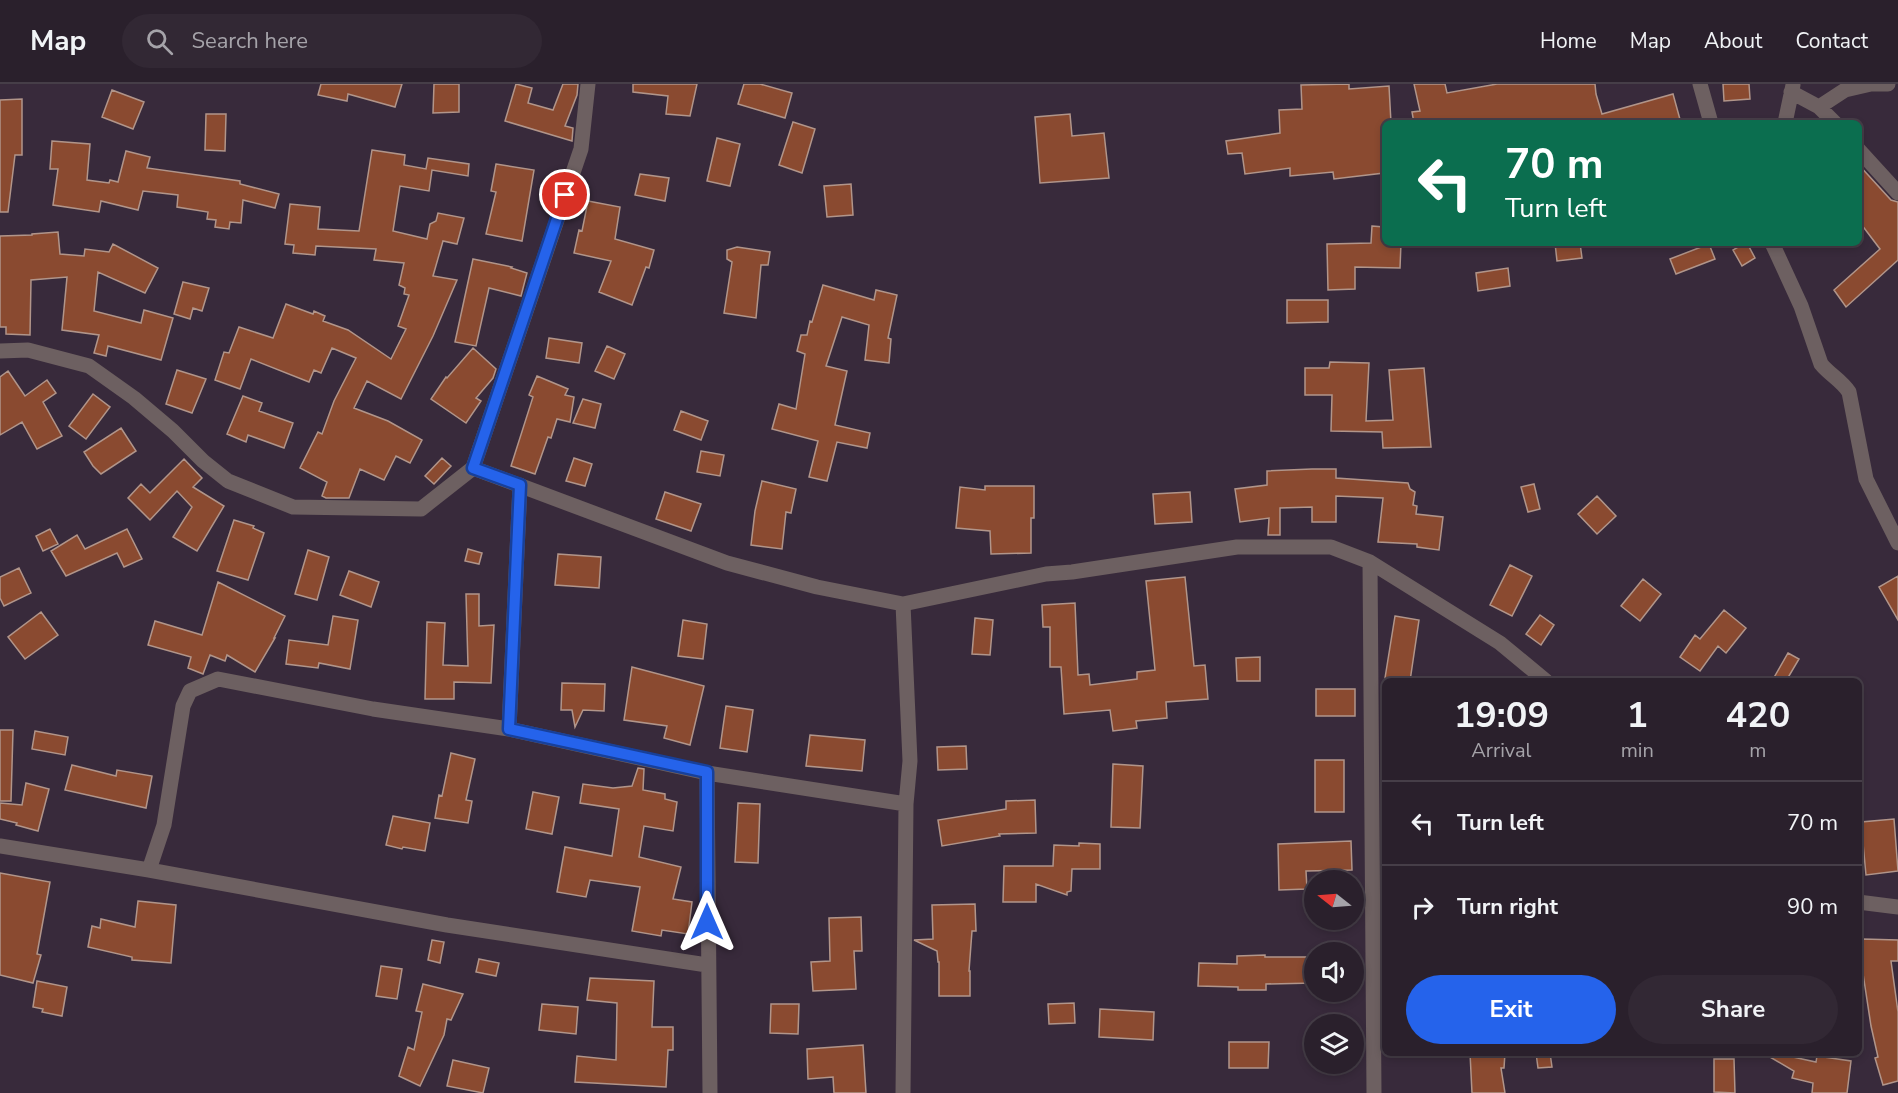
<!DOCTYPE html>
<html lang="en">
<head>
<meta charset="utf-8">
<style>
  body { margin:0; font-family:"Nunito Sans",sans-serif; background:#322834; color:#f1f3f6; height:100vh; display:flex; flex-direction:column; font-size:22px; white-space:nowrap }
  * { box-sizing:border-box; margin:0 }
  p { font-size:20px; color:#a5a3a9 }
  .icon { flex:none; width:33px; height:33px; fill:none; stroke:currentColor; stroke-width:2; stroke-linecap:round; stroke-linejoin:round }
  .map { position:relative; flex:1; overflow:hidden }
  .side { position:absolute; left:1382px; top:594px; width:480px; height:378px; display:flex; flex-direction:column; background:#2a202c; border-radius:9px; box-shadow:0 3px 9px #0003,0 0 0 2px #463e48 }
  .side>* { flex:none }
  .banner { position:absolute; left:1382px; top:36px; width:480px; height:126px; border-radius:9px; box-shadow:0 3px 9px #0003,0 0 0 2px #463e48; background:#0b6e4f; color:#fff; overflow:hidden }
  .needle { width:39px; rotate:287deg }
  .controls { position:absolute; left:1304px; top:786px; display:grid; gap:12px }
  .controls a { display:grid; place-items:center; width:60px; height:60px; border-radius:50%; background:#2a202c; box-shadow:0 3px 9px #0003,0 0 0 2px #463e48; font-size:30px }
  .pin { position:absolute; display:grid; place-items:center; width:51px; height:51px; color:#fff; margin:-26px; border:3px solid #fff; border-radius:50%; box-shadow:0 2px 6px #0007 }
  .me { position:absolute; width:66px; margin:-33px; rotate:0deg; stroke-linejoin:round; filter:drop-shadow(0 0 4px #0008) }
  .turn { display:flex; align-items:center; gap:21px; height:126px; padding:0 24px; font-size:27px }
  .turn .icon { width:78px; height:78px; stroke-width:2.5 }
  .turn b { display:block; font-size:42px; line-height:51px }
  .eta { display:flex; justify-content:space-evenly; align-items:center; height:102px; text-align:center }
  .eta b { font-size:36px; font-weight:700; line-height:42px }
  .action { display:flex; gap:12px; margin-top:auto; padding:12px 24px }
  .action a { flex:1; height:69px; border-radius:36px; background:#2563eb; color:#fff; font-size:24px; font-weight:700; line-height:69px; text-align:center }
  .action a+a { background:#322834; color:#f1f3f6 }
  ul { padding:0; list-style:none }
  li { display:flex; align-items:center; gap:18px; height:84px; padding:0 24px; border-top:2px solid #463e48 }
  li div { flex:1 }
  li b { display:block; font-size:22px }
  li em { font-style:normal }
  header { display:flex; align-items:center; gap:36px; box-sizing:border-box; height:84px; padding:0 30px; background:#2a202c; border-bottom:2px solid #463e48 }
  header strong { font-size:28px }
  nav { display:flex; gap:33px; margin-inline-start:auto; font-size:21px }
  .search { width:420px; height:54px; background:#322834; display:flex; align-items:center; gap:15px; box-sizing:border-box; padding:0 21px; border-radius:33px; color:#a5a3a9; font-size:22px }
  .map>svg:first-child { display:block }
  .building { fill:#8a4a30; stroke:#b1958a; stroke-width:1.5 }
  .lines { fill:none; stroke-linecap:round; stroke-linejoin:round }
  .minor { stroke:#6d6061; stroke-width:15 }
  .route-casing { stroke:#184099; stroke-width:15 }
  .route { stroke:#2563eb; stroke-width:10 }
</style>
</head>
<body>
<header>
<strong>Map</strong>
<div class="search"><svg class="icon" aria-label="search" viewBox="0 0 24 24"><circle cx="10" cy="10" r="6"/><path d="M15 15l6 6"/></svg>Search here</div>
<nav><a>Home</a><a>Map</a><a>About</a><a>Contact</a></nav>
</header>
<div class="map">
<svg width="1898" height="1009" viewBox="0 0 1898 1009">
  <rect width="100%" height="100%" fill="#382a3b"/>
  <!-- building -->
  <path class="building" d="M321,0H402L395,23L348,10L347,17L318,11Z
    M434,0H459V28L433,29Z
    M516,0L532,4L528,19L553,26L563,0H578L577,11L565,42L573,44L572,57L505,37Z
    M633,0H697L690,32L666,30L668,12L633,8Z
    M744,0H760L792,9L785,34L738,20Z
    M1349,0V5L1389,2L1391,39H1384V89L1334,95L1333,88L1290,92V84L1245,90L1242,69L1228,70L1226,57L1280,49L1279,26L1302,25L1301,1Z
    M1414,0H1445L1447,9L1497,0H1595L1596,10L1602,30L1673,10L1681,39H1414L1412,28L1420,27Z
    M1723,0H1749L1750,15L1724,17Z
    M112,6L144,18L133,45L102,33Z
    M22,15V71H15L8,128H0V16Z
    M206,30H226L225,67L205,66Z
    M1070,30L1072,52L1104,49L1109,94L1040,99L1035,33Z
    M793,38L815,45L802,89L779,81Z
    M717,54L740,60L730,102L707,97Z
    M52,57L90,60L87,96L109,99L110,96L118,98L126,67L150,73L147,84L240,97V100L279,110L275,124L243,116L241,139L230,138L229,145L215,143L216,136L207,135L208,128L177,123L178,111L143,107L138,126L101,117L99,128L53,121L58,85H50Z
    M372,66L405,71L404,81L426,85L428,74L469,80L468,92L432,86L429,107L400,102L393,147L427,155L430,140L436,137L438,129L464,134L457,160L443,157L433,192L457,196L433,252L401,315L367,297L354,324L388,337L422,356L410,379L396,372L384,396L360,385L349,414H326L322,412L327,398L300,384L318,348L322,350L334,317L356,274L332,264L321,289L314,286L309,298L251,275L240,305L215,296L224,268L229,269L239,243L273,254L286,220L313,230L314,227L325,232L323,237L348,246L391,275L406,245L398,242L409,211L404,210L405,204L399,201L404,179L374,176L376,165L316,162L315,171L293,169L294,161L285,160L290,120L320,123L318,145L359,147Z
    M496,80L534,86L522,157L486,150L496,108L491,107Z
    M1858,80L1891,116L1898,118V176L1846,223L1834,206L1880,165L1858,136Z
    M640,90L669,94L665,117L635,111Z
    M851,100L853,131L827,133L824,102Z
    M588,117L620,123L615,155L654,166L649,184L646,183L632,221L599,208L611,177L574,169L579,146L582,147Z
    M1372,142L1384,143V159H1401L1400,184L1355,183V205L1328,206L1327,160L1371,159Z
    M58,148L60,170L84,172L85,165L109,168L113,160L158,184L145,209L98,188L94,227L141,239L144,226L173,234L161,276L108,262L106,272L94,269L99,251L62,246L67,193L31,196L30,251L6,250V243H0V152L32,151V150Z
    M1555,159H1580L1582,174L1557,177Z
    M1745,159H1747L1755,174L1742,182L1733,166Z
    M1709,160L1715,175L1676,190L1670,175Z
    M737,163L770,168L768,181H761L756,234L724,229L732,178L727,175V166Z
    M473,175L512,183L511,184L527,189L521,212L489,204L476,262L455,258Z
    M1508,184L1510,202L1478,207L1476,189Z
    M183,198L209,204L202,227L193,224L190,235L174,230Z
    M823,201L874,216L876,206L897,211L888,254L891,255L889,279L865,276L869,241L842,233L826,282L847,287L835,341L870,349L867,364L837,358L827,397L809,393L818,357L772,345L779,320L796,325L805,270L797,267L801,251H807L810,237L812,238Z
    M1287,216H1328V238L1287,239Z
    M549,254L582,259L579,279L546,274Z
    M607,262L625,270L614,295L595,287Z
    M473,264L496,285L493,294L476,314L481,317L466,339L431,315L446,293L447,294Z
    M1330,278L1369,279L1366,337L1393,336L1389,286L1424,284L1431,363L1383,364L1382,348L1331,347L1332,311H1305V284H1329Z
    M177,286L206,295L192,329L166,320Z
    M8,287L25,312L47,296L56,309L43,318L62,352L37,365L22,338L0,351V293Z
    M537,292L568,305L565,311L574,313L570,338L557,335L551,354L548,353L535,390L511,382L533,313L529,311Z
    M93,310L110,323L86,355L69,342Z
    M243,312L262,319L259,327L293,339L284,364L248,351L246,358L227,350Z
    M583,315L601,320L595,344L573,339Z
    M681,327L708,337L701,356L674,346Z
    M121,344L136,367L101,390L93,382L84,368Z
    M701,367L724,371L720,392L697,388Z
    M442,374L451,382L434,400L425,392Z
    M574,374L592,380L585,402L566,397Z
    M184,375L202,394L193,403L224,422L197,467L173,453L192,423L177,407L150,436L128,414L141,400L150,409Z
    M1312,385H1336V394L1408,399L1410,405L1415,408L1413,421L1417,422L1416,430L1443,433L1439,466L1417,463V460L1378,458L1383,414L1336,412V438H1312V423L1280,424V451H1268L1269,434L1240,438L1235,405L1267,401V387Z
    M762,397L796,405L791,429L786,428L782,465L751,461L755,427Z
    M1534,400L1540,425L1528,428L1521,403Z
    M985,402H1034V434H1031V469L991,470L990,447L956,444L960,403L985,406Z
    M665,408L701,420L691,447L656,435Z
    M1190,408L1192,438L1155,440L1153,410Z
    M1597,412L1616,432L1597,450L1578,430Z
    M234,436L254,442L253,444L264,449L248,496L217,487Z
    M50,445L58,460L43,467L36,452Z
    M127,445L142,475L124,483L117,469L66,492L51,467L77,451L85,465Z
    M468,465L482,469L479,480L465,477Z
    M308,466L329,473L317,516L295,510Z
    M558,470L601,473L599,504L555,501Z
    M1510,481L1532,492L1512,532L1490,521Z
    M19,484L31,509L4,522L0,514V493Z
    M349,487L379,498L371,523L340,511Z
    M1898,492V536L1879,503Z
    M1185,493L1194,582L1205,581L1208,615L1166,618L1167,634L1136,637L1137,644L1113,647L1110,626L1064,630L1061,583H1050V543H1043L1042,521L1075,519L1078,591L1089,590L1090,601L1137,595V588L1155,586L1146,497Z
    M1643,495L1661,510L1640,537L1621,522Z
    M218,498L285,532L274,554H275L255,588L227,571L225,577L210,571L203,590L188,584L191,573L148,561L155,537L202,551Z
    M466,510H479V542L494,541L491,599L454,598V615H425L427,538L445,539L443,581L468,582Z
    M1724,526L1746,544L1726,569L1718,562L1700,587L1680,573L1695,551L1700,555Z
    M41,528L58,551L25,575L8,553Z
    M1540,531L1554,541L1541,561L1526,550Z
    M333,532L358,536L350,585L319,579L318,584L286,580L289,556L328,561Z
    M1395,532L1419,536L1410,597L1385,594Z
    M975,534L993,536L990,571L972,570Z
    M683,536L707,540L703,575L678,572Z
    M1788,569L1799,575L1786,597H1772Z
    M1260,573V597H1237L1236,574Z
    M632,583L704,602L690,661L664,654L667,642L624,636Z
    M562,599L605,600L604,627L583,626L575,643L572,626H561Z
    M1316,605H1355V632H1316Z
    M726,622L753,626L747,668L720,664Z
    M0,646H13L11,717H0Z
    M35,647L68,653L65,671L32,665Z
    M810,651L865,656L862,687L806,682Z
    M966,662L967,685L938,686L937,663Z
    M451,669L475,675L466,716L472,717L468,739L435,734L439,711L442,712Z
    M1315,676H1344V728H1315Z
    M1113,680L1143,682L1140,744L1111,743Z
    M72,681L116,692L117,686L152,692L146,724L65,706Z
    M638,684L644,685L643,706L665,710V715L677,718L673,747L644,742L639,773L681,783L673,815L692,818L688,850L662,846L661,852L632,847L640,803L590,796L586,813L557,808L565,763L612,772L619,725L580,719L583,700L613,704L632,702Z
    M26,699L49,705L38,747L16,741L17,739L0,735V719L22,721Z
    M533,708L559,713L552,750L526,745Z
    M1035,716L1036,749L999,750L1000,752L942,762L938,736L1006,725V717Z
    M738,719L760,720L758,779L735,778Z
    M393,732L430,739L425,767L403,763L402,765L386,761Z
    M1894,735L1898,787L1866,791L1861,738Z
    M1351,757L1352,786L1306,787L1307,805L1279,806L1278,760Z
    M1079,759L1100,760V785H1072L1071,807L1067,808V811L1036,800V818H1003L1004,782H1053L1054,761L1079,762Z
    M0,789L50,798L37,870L41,871L33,899L0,891Z
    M138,817L176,821L171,879L132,876V873L88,863L92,842L100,844L101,835L135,843Z
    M975,820L976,847H972L969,887H970V912H939V878H938L937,867L914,856L933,855L932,821Z
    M861,833L862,867H854L856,905L813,907L811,878L830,877L829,834Z
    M1863,855L1898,856V877H1891L1898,928V997L1883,1001L1875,974L1878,973L1871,942L1862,883Z
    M432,856L444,858L440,879L428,876Z
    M1265,871V873H1314V899L1266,900V906H1238V903L1198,902L1199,879L1237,880V872Z
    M479,875L499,879L496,892L476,888Z
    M381,882L402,885L397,915L376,912Z
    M590,894L654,897L652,943H673V966H668L666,1003L575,998L577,972L616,976L617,919L587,916Z
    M37,897L67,903L62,932L42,928L43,925L33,923Z
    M423,900L463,910L451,936L447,935L444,951L420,1002L399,992L408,963L414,966L422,928L416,927Z
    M1074,919L1075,939L1049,940L1048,920Z
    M542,920L578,923L576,950L539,946Z
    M771,920H799L798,950L770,949Z
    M1100,925L1154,928L1153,956L1099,953Z
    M1229,958H1269L1268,984H1229Z
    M863,961L866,1009H834L833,993L808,995L807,965Z
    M1470,969H1505L1504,984H1501L1505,1009H1472Z
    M1536,969H1550L1552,983L1538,984Z
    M1763,969H1775L1816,978L1817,972L1851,977L1847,1009H1812L1813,999L1792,994L1794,987Z
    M1714,975H1734L1735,1009L1714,1008Z
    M453,976L489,984L483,1009L447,1002Z"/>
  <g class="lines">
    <!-- minor -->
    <path class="minor" d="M1700,0L1711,39
      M1791,8L1819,23L1835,39
      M1819,23L1845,6L1871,0H1888
      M1785,39L1793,1
      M1858,65L1898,109
      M1772,159L1801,222L1821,280C1830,291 1841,296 1849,308L1866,395L1898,459
      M0,267L28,266L89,282L134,314L173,347L203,377L228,397L293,423L421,425L473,384L581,65L588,0
      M473,384L727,479L817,503L903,520L1046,490L1072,488L1237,463H1331L1370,478L1500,559L1546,597
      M1370,478L1374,1009
      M509,645L520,401
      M707,689L710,1009
      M0,762L149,786L447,841L707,881
      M149,786L164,741L183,622L190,607L218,595L373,625L509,645L707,689L906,720
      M1858,818L1898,823
      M903,1009L906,720L910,677L903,520"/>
  </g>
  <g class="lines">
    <defs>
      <path id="route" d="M565,111L473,384L520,401L509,645L707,688V838"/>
    </defs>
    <!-- route casing -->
    <use href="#route" class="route-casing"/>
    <!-- route -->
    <use href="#route" class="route"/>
  </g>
</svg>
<div class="controls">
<a><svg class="needle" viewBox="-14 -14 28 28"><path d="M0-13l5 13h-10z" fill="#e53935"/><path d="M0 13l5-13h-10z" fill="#a5a3a9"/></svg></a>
<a><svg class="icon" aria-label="sound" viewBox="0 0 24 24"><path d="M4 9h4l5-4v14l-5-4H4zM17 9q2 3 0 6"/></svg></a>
<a><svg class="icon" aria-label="layers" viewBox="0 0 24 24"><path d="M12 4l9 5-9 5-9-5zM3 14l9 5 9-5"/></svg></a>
</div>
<div class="pin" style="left:565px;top:111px;background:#d93025"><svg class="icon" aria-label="arrive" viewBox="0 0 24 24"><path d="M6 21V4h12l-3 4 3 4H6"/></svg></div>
<svg class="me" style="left:707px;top:838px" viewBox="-20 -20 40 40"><path d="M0-17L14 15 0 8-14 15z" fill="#2563eb" stroke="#fff" stroke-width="4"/></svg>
<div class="banner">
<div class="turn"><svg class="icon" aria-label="left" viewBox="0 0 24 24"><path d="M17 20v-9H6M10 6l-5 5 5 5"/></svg><div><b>70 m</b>Turn left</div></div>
</div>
<section class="side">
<div class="eta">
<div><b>19:09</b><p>Arrival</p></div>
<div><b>1</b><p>min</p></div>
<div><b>420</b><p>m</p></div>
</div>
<ul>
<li><svg class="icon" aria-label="left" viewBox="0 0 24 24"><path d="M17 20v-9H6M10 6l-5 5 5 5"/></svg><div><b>Turn left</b></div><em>70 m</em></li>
<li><svg class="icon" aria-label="right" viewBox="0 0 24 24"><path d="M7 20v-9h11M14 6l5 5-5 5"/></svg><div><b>Turn right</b></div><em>90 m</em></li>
</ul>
<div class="action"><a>Exit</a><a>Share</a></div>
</section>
</div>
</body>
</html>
